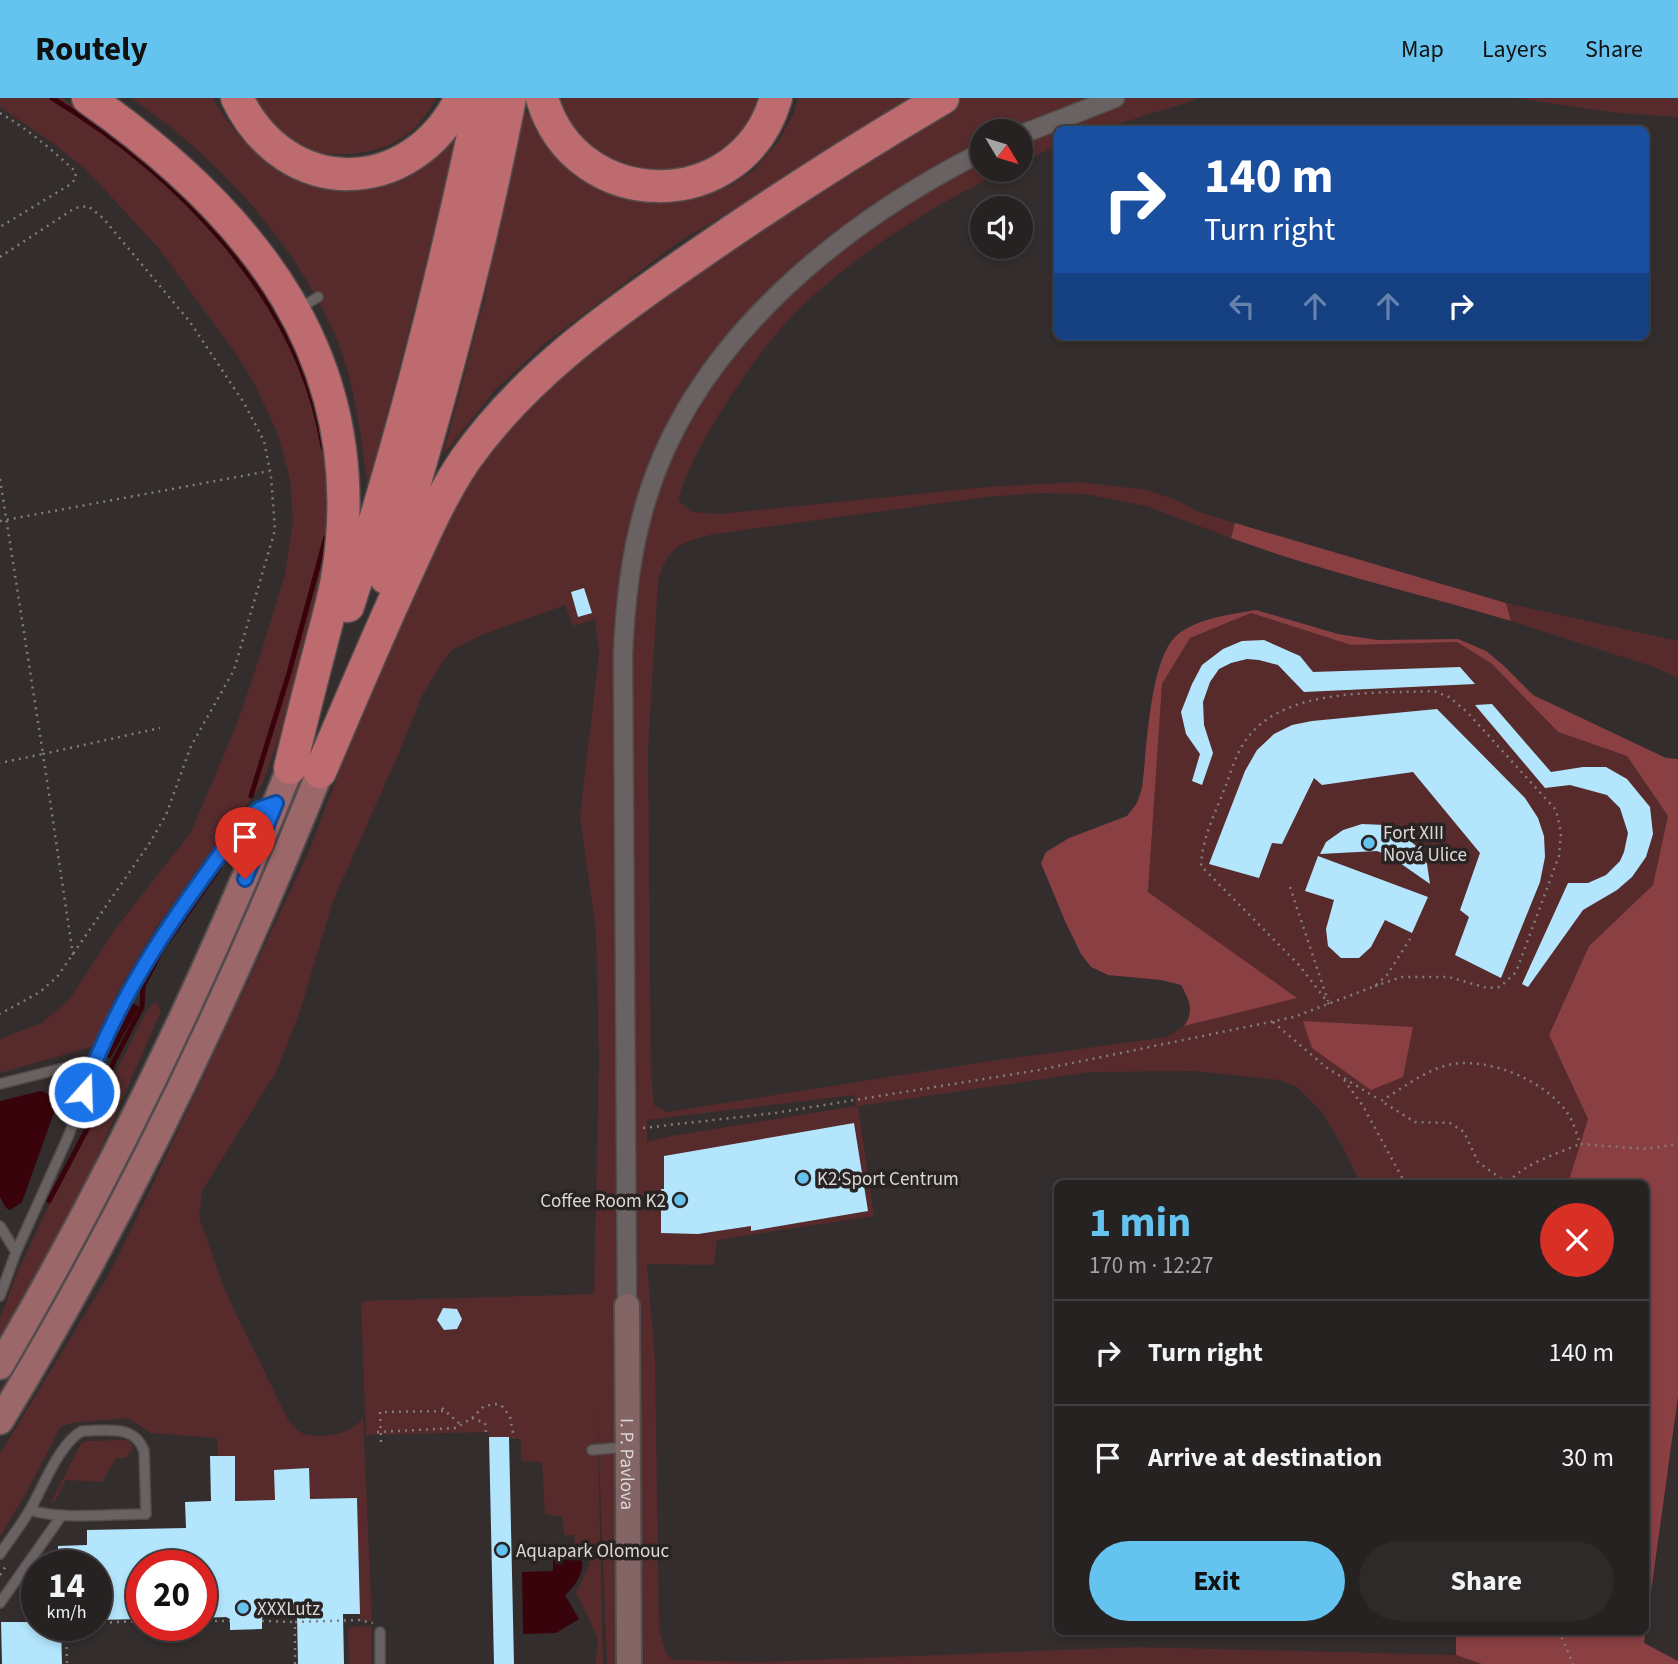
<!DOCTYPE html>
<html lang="en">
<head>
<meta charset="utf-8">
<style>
  body { margin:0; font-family:"Source Sans 3",sans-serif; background:#2f2a2a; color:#f1f3f6; height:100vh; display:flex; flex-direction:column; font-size:26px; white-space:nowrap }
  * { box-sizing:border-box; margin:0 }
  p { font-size:23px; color:#a4a4a5 }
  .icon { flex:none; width:38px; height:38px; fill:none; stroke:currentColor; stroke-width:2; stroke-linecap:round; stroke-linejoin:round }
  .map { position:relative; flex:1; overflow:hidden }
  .side { position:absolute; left:1054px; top:1082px; width:595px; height:455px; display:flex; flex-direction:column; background:#272222; border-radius:10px; box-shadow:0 4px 10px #0003,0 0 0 2px #433f40 }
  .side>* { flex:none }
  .banner { position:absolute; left:1054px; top:28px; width:595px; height:214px; border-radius:10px; box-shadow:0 4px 10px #0003,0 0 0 2px #433f40; background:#1a4fa0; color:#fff; overflow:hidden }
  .needle { width:46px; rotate:128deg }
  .fabs { position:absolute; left:970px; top:21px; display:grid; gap:14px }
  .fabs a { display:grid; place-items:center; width:63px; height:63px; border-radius:50%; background:#272222; box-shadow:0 4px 10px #0003,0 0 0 2px #433f40; font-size:35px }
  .speed { position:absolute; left:21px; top:1452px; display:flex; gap:14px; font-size:35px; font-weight:700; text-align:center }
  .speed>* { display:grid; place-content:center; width:91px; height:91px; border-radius:50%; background:#272222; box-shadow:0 4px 10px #0003,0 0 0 2px #433f40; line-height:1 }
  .speed small { font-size:18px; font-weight:400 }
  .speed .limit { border:10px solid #d22; background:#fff; color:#111 }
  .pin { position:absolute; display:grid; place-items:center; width:60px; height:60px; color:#fff; margin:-72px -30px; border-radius:50% 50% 50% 0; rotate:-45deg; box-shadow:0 0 7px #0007 }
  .pin .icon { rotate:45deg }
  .me { position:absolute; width:77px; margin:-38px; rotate:20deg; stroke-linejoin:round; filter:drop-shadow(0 0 5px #0008) }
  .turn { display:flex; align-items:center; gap:24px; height:147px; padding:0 35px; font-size:32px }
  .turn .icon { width:91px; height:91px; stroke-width:2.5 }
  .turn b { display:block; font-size:49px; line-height:60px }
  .lanes { display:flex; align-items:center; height:66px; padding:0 35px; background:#0003; justify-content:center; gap:35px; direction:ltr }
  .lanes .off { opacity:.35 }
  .round { display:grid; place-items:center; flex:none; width:74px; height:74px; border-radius:37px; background:#2f2a2a }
  .overview { display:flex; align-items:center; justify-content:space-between; height:119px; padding:0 35px }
  h1 { font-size:42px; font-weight:700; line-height:52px; color:#65c4ef }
  .action { display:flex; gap:14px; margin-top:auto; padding:14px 35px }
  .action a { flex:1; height:80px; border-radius:42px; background:#65c4ef; color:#111; font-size:28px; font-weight:700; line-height:80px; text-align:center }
  .action a+a { background:#2f2a2a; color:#f1f3f6 }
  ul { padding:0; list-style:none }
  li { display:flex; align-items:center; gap:21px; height:105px; padding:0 35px; border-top:2px solid #433f40 }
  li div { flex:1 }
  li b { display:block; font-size:26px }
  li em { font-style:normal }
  header { display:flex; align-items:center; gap:42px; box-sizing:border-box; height:98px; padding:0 35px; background:#65c4ef; color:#111 }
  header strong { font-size:33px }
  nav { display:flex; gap:38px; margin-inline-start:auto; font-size:24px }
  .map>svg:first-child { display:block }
  .green { fill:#572b2c; fill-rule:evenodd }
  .forest { fill:#8a3f43 }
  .water { fill:#38030a }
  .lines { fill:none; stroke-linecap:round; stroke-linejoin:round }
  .stream { stroke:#38030a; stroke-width:5 }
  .building { fill:#b3e5fd }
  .lane-casing { stroke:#524c4c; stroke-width:12 }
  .street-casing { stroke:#524c4c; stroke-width:21 }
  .secondary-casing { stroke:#524c4c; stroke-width:28 }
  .primary-casing { stroke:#524c4c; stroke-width:30 }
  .highway-casing { stroke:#524c4c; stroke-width:35 }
  .path { stroke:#827c7c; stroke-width:2.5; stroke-dasharray:2 5; stroke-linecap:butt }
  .lane { stroke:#6a6262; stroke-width:9 }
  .street { stroke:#6a6262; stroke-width:18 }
  .secondary { stroke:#836566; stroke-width:24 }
  .primary { stroke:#9c6769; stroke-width:26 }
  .highway { stroke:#bd6b6e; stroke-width:32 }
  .route-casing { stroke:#114b97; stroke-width:18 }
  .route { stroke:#1a73e8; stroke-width:12 }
  .poi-dot { fill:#65c4ef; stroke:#2a2323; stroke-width:2.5 }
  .labels { text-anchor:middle; stroke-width:7; stroke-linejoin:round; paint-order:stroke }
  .poi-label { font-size:19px; fill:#ddd8d8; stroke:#2a2323; text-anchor:start }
  .street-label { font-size:19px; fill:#ddd8d8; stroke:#2a2323 }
</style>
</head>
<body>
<header>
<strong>Routely</strong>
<nav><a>Map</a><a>Layers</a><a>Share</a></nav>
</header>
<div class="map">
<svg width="1678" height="1566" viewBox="0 0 1678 1566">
  <rect width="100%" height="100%" fill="#342d2d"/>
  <!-- green -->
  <path class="green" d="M0,0H61L171,74L190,91L299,234L336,395L316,537L262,687L207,758L155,831L118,893L94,948L0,975V941L42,925L69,902L116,830L191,734L237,626L259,561L285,477L293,423L290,381L278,336L254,285L234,253L160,152L120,108L86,72L53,45L0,9Z
    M131,0H213C232,37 285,93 332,89C345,87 360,82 373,79C395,74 420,71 438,55C447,47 454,36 462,27L368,390C361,338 355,283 334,234C291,139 216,58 131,0Z
    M254,0H437C430,11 421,25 410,34C377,62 306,66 275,32C267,22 261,10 254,0Z
    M558,0H759C752,15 746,30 734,41C687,86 605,82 569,25C565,17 562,8 558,0Z
    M798,0H917L676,146L543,247L495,292L443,357L484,203L523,9L554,50L659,103L694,99L730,88L754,72L778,44L794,15Z
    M961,0H1201L1102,31L1057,32V48L1020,65V33H982V72H1007C938,104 872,146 815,196C779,227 750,268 725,307C706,337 687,369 678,402L692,414L719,416L987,389L1079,384L1147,392L1176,402L1199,414L1235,425L1231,440L1146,408L1085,396L1039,395L986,399L715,436C683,443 667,448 658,483L648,653L651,978L654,1007L667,1014L984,964L1167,939L1184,928L1296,900L1148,794L1162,586L1190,540L1251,515L1351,547L1457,544L1492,566L1558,634L1627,658L1668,718L1653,787L1589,848L1549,937L1588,1021L1568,1085H1360L1344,1051L1322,1014L1297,989L1280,982L1195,973L1091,974L858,1008L874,1118L717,1142L714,1167L647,1166L655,1262L659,1532L666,1556L674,1562L760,1564L1137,1549L1456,1557L1482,1566H607L597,1306L603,1566H596L598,1540L576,1495L589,1468L590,1458L586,1451L575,1446L574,1437H564L562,1418L545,1417L542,1364L521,1363V1341L489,1339L488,1334L366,1337L361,1203L594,1196L599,961L596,832L580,719L599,555L595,521L573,528L565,507L479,538L452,552L437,572L422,598L402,648L333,803L299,916L276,974L202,1093L199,1119L225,1193L289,1324C294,1329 300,1336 308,1337C325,1340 357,1335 363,1318L372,1523H360L357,1400L235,1403V1359L218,1358L217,1340L151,1335L128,1320L78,1324L61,1328L26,1395L0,1439V1356L107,1180L135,1124L309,753L416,473L494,338L601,240L900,36ZM854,997L857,1008L671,1038L647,1044V1022Z
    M1515,0H1678V19L1617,15Z
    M1506,505L1678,543V580L1657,570L1511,523Z
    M297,685L302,686L248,819L118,1094L0,1302V1292C113,1097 220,897 297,685Z
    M156,904L161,913L77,1105L0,1244V1221L16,1178L41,1124L147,912Z
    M127,1342L132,1347V1354L125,1360H116L102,1384L66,1382L54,1405L51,1404L81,1346L87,1343Z
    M372,1528V1566H349L348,1529Z"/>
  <!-- forest -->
  <path class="forest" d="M1235,425L1506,505L1511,523C1418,495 1323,474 1231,440Z
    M1256,512L1338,536L1377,542L1458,541L1486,553L1503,567L1533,597L1666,660L1678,661V1298L1644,1545L1678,1563V1566H1482L1456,1557V1533H1645V1085H1568L1588,1021L1549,937L1589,848L1653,787L1668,718L1627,658L1558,634L1492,566L1457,544L1351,547L1251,515L1190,540L1162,586L1148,794L1297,900L1184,928C1195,913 1189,902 1181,887L1161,882L1108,877L1091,869L1081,856L1065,823L1041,765L1046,754L1069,740L1127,718L1137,705L1142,690C1147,652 1149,566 1175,539C1193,521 1232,516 1256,512Z
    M1303,923L1413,929L1403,979L1371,992L1312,950Z"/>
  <!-- water -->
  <path class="water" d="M131,904L139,909L110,961L102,956Z
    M41,993L48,996L56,1009L22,1104L10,1112L6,1110L0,1099V1003Z
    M577,1461L582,1463C584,1476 574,1489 565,1497L579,1521L556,1535L523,1536L522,1474L553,1473V1462Z"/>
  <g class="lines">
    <!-- stream -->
    <path class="stream" d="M52,0C177,76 299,199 323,349
      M251,698L289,575L326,439
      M49,1103L96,1014L114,963L142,909L143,888L161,853L219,770"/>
  </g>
  <!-- building -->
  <path class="building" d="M584,490L592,515L578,519L571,494Z
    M1264,542L1300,558L1313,574L1460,569L1475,586L1304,594L1278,567L1259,562L1247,561L1231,565L1219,571L1210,584L1203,604L1204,627L1213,655L1202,687L1192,683L1200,656L1186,636L1181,614L1192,586L1202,567L1223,551L1242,543Z
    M1492,606L1551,674L1583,669H1606L1627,681L1650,709L1653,736L1646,759L1632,779L1617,792L1583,812L1528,889L1522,886L1568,785H1588L1606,777L1620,763L1624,754L1628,735L1620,710L1607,697L1570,687L1545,690L1475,607Z
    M1437,611L1525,700L1538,720L1544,738L1545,759L1540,784L1501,880L1455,857L1469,819L1460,812L1480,755L1413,674L1322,687L1314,680L1282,746L1272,745L1259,780L1209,766L1245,673L1257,652L1274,636L1292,627L1312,623Z
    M1362,726L1385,727L1402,735L1416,748L1427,766L1430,786L1390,758L1377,753L1320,756L1326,744L1343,732Z
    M1318,758L1428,799L1412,835L1385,822L1371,849L1359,860H1341L1328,848L1326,831L1334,802L1305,793Z
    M854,1025L868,1113L751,1133V1128L698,1136L661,1135V1091H664V1058Z
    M443,1210L457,1211L462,1221L457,1231L444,1232L437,1222Z
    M489,1339H509L514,1566H494Z
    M210,1358H235V1403L275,1402L274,1372L309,1370L310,1401L357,1400L360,1516H343L344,1566H298L297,1517L266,1518V1520H262V1531L230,1532V1521L226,1519L201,1520V1468H142V1521L96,1522V1468H58V1448L87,1447V1432L186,1430L185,1404L211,1403Z
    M1,1524H37V1528H61L62,1566H2Z"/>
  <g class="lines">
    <defs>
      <path id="lane" d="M297,212L318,199
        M0,986L95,962
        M0,1128L16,1154
        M0,1198L16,1154L68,1039L103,946L162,836L244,724L259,711L268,708
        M592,1352L626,1349
        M0,1456C10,1441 22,1426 31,1410C44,1387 59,1346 82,1333C106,1333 135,1326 144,1353L146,1416C112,1416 60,1422 30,1412
        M0,1505L62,1417
        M380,1534V1566"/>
      <path id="street" d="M1020,37L1115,0
        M627,1208L623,557C625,504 631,451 647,400C695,243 840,126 982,54"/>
      <g id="secondary">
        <path id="s1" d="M627,1208L629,1566"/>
      </g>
      <path id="primary" d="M0,1268C112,1076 208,877 290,670
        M0,1323C126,1116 230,898 320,674"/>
      <path id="highway" d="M88,0C253,116 371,261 338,475C334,500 327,523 321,547C310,588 300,629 290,670
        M237,0C286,102 411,101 461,0
        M542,0C576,117 742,118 776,0
        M386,480C435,322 479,163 510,0
        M348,508C403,341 445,172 481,0
        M320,674C349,606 378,537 409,470C426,433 442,396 465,362C524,278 610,217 693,160C775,103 858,50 943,0"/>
    </defs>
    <!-- lane casing -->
    <use href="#lane" class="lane-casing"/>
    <!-- street casing -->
    <use href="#street" class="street-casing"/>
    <!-- secondary casing -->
    <use href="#secondary" class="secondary-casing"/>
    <!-- primary casing -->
    <use href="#primary" class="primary-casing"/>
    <!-- highway casing -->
    <use href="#highway" class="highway-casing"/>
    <!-- path -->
    <path class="path" d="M0,15C28,31 52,52 75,73L76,80L71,86L0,129
      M0,159L75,110L88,108L103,120L190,224L244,305L264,343L271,378L275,432L234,572L191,648L166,717L149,746L57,879L40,894L0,916
      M0,381L43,656L0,665
      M0,423L269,373
      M1290,789L1328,903
      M73,857L43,656L160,630
      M1329,906L1299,867L1201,768C1202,741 1214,718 1224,692C1230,678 1234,661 1242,648C1277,588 1374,596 1434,593L1449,599L1467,614L1556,712L1561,735L1559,758L1516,874L1500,889L1487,890L1449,879H1402L1375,888
      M1273,924L1327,970L1380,1002
      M1344,982L1363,1008L1405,1085
      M643,1030L775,1015L1039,972L1294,919L1375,888L1387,877L1410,841
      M1508,1084C1526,1065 1556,1056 1580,1046
      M1507,1085L1478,1064L1464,1034L1450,1025L1415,1024L1381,1003C1403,990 1428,970 1453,966C1492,960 1547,984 1568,1016C1574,1025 1577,1037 1580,1046L1646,1051L1678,1046
      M442,1310L462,1328
      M472,1320L485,1325L486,1334
      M377,1334L456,1330L472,1320L484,1308L497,1306L503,1309L510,1319L514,1340
      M381,1344L380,1314L445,1313
      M0,1477L6,1468
      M201,1523H230
      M262,1523L294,1524
      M96,1525L142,1523
      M66,1528L67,1566
      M1559,1533L1573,1566
      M295,1566V1524L359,1522L373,1525"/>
    <!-- lane -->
    <use href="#lane" class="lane"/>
    <!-- street -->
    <use href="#street" class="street"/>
    <!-- secondary -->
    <use href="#secondary" class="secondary"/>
    <!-- primary -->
    <use href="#primary" class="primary"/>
    <!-- highway -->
    <use href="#highway" class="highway"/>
  </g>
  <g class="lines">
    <defs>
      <path id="route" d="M84,994C118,894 181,808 244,724L259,711L276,705L245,781"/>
    </defs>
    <!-- route casing -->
    <use href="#route" class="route-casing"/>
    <!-- route -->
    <use href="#route" class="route"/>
  </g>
  <!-- markers -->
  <g class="poi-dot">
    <circle cx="1369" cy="745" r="7"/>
    <circle cx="803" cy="1080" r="7"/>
    <circle cx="680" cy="1102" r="7"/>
    <circle cx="502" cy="1452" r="7"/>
    <circle cx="243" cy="1510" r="7"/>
  </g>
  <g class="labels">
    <!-- poi labels -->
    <g class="poi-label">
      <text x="1383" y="741">Fort XIII<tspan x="1383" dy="22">Nová Ulice</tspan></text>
      <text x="817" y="1087">K2 Sport Centrum</text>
      <text x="666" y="1109" text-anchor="end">Coffee Room K2</text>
      <text x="516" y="1459">Aquapark Olomouc</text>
      <text x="257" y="1517">XXXLutz</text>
    </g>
    <!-- street labels -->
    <g class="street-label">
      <text dy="7" stroke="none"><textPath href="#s1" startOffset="158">I. P. Pavlova</textPath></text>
    </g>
  </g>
</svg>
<div class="fabs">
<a><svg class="needle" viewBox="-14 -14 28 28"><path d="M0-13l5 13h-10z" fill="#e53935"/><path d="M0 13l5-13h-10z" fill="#a4a4a5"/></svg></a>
<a><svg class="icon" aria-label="sound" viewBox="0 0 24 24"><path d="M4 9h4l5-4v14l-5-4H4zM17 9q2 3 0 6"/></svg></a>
</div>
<div class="speed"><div>14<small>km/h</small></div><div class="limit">20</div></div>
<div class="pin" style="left:245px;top:781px;background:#d93025"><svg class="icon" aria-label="arrive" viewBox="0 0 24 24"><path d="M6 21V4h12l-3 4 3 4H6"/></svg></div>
<svg class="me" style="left:84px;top:994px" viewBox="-20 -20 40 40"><circle r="17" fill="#1a73e8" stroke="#fff" stroke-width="3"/><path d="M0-11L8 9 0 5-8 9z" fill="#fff"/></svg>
<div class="banner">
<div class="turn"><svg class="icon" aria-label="right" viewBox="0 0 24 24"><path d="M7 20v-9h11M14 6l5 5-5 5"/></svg><div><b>140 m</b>Turn right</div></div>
<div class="lanes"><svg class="icon off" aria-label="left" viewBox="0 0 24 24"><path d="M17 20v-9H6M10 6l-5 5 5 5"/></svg><svg class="icon off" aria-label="ahead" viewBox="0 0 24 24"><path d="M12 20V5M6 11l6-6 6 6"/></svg><svg class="icon off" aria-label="ahead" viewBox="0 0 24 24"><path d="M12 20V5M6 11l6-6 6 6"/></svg><svg class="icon" aria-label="right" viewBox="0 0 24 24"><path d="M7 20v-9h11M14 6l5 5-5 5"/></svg></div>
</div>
<section class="side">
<div class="overview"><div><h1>1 min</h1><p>170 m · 12:27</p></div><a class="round" style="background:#d93025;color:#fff"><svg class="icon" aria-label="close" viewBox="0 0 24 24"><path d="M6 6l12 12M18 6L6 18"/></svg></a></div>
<ul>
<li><svg class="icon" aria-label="right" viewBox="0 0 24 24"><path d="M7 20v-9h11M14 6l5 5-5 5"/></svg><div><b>Turn right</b></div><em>140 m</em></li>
<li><svg class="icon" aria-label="arrive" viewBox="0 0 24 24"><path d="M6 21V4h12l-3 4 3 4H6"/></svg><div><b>Arrive at destination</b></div><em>30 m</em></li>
</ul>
<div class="action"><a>Exit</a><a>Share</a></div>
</section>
</div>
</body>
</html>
